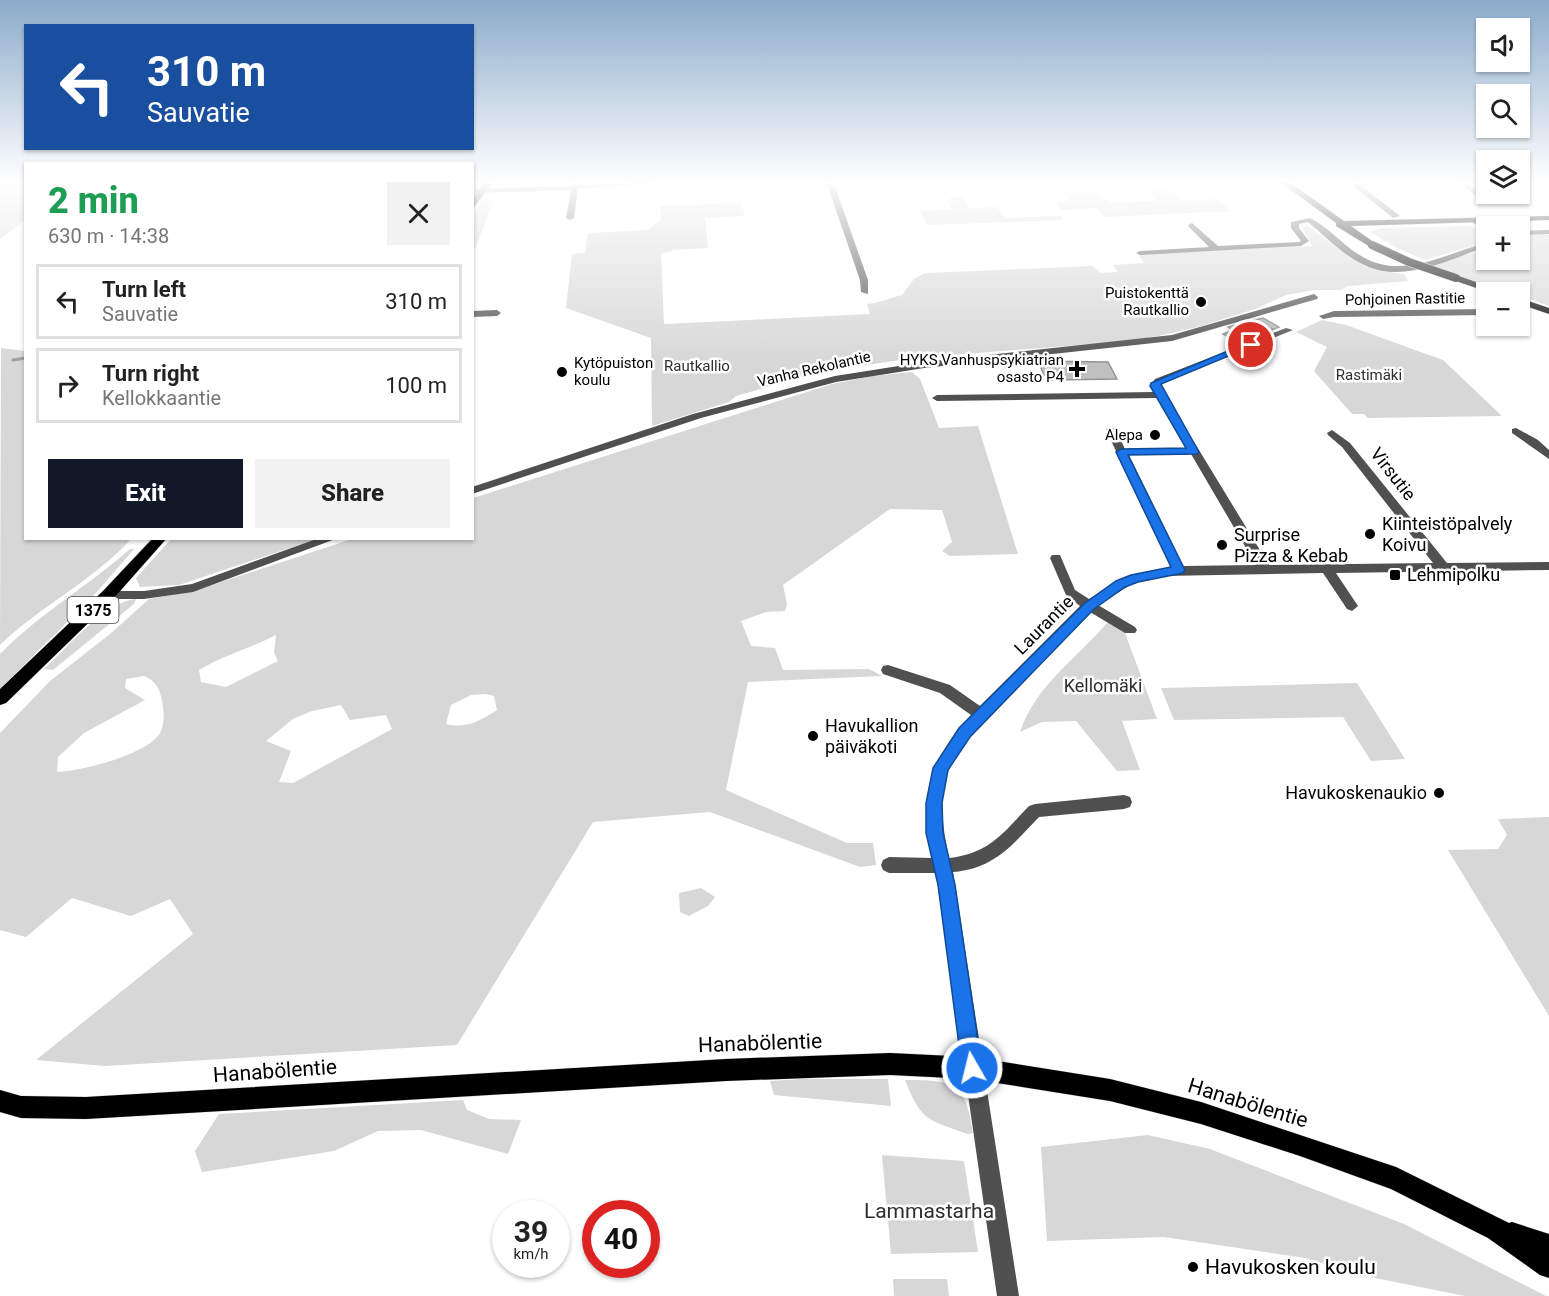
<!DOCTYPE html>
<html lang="en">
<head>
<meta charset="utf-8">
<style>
  body { margin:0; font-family:Roboto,sans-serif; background:#f2f2f2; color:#222; height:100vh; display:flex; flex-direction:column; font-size:22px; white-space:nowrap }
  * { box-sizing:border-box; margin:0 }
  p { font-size:20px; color:#767676 }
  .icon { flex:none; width:33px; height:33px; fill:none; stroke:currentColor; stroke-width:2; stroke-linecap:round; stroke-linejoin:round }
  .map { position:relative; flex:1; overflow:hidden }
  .side { position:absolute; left:24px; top:162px; width:450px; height:378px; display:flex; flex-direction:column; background:#fff; border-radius:0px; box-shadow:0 2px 4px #0004 }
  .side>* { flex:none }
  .top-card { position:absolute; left:24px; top:24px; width:450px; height:126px; border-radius:0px; box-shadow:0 2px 4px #0004; background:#1a4fa0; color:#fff; overflow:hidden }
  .fabs { position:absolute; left:1476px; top:18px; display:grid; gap:12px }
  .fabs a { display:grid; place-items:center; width:54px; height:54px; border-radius:0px; background:#fff; box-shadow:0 2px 4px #0004; font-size:30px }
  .speed { position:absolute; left:492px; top:1200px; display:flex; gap:12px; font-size:30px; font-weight:700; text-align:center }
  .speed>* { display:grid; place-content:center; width:78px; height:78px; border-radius:50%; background:#fff; box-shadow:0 2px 4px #0004; line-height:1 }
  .speed small { font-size:15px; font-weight:400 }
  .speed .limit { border:9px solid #d22; background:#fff; color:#111 }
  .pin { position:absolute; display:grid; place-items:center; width:51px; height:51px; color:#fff; margin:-26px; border:3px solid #fff; border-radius:50%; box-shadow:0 2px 6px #0007 }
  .me { position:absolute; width:66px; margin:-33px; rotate:352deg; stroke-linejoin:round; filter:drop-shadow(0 0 4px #0008) }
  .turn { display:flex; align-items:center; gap:21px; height:126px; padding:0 24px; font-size:27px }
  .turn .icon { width:78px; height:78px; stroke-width:2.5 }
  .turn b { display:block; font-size:42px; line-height:51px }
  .round { display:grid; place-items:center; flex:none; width:63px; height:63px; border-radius:0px; background:#f2f2f2 }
  .summary { display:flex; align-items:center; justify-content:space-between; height:102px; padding:0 24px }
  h1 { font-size:36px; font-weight:800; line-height:45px; color:#1e9e55 }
  .cta { display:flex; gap:12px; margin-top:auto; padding:12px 24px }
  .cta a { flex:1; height:69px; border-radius:0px; background:#111827; color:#fff; font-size:24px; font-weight:800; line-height:69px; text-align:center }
  .cta a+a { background:#f2f2f2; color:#222 }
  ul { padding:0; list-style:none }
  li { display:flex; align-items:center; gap:18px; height:75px; margin:0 12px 9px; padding:0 12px; border:3px solid #e0e0e0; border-radius:0px }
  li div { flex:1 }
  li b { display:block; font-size:22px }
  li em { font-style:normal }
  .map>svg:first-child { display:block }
  .green { fill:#d7d7d7; fill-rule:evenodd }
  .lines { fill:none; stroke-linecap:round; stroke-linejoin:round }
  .stream { stroke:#9e9e9e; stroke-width:3 }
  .building { fill:#c0c0c0; stroke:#949494; stroke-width:1.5 }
  .major-casing { stroke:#dbdbdb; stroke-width:1 }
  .minor { fill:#505050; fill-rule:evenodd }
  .major { fill:#000; fill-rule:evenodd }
  .major-bridge-casing { stroke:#dbdbdb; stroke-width:9; stroke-linecap:butt }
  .major-bridge { stroke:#000; stroke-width:8 }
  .route { fill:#1a73e8; stroke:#114b97; stroke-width:1.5 }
  .poi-dot { fill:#000; stroke:#fff; stroke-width:2 }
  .labels { text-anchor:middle; stroke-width:5; stroke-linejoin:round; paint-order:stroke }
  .far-poi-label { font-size:15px; fill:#000; stroke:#fff; text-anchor:end }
  .far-street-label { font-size:15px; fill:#000; stroke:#fff }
  .far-park-label { font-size:15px; fill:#2e2e2e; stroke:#fff }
  .shield { fill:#fff; stroke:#4c4c4c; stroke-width:1.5 }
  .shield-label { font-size:16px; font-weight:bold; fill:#000 }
  .street-label { font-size:18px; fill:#000; stroke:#fff }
  .poi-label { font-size:18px; fill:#000; stroke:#fff; text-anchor:start }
  .park-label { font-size:18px; fill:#2e2e2e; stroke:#fff }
  .near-street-label { font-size:21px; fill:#000; stroke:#fff }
  .near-park-label { font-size:21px; fill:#2e2e2e; stroke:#fff }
  .near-poi-label { font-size:21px; fill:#000; stroke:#fff; text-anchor:start }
</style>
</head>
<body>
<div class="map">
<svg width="1549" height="1296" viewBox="0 0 1549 1296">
  <rect width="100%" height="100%" fill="#fff"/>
  <!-- green -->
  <path class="green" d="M0,181H25L26,219L0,239Z
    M1169,189L1181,201L1217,199L1231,211L1105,217L1097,208L1061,210L1056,203L1071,199L1062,193L1097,192L1110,203L1158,201L1148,190Z
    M962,197L970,208L997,207L1005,218L1061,216L1063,220L927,225L920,211L951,209L946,198Z
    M488,199L493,202L476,247L473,250V217L482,200Z
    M741,203L745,216L705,218L708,248L672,250L671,252L661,253L664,324L870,314L867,304C880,303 889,298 902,295L914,279L925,273L1093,266L1100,273L1118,272L1113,265L1144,263L1138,254L1312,246L1302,227L1308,226C1342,250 1361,270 1404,274L1408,281L1348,286L1341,290H1315L1286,295L1255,309L1198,327L1158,336L1128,341L914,358L819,372L736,396L729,402L652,426L651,338L566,308L572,254L585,253L588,233L648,230L661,220L660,206Z
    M1470,226L1486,231V242L1425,260L1395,247L1370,232L1381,228Z
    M1535,233L1549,235V306L1520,296V292H1508L1427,266L1486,249V260H1520V235Z
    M1322,320L1346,325L1443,360L1502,416L1368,418L1364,414H1352L1314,371L1327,347L1296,332Z
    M1,348L25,351L26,538L131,539C93,581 40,606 0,645Z
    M912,372L920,379L939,428L978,426L1018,554L950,556L942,551L952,542L942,510L890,509L783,585L787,604L785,611L766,612L741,621L751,646L775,648L783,670L869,669L882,676L748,682L726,790L847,843H873L876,865L860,867L710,812L593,822L457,1045L105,1066L36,1060L193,934L170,899L131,916L72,898L26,937L0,930V733L50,681L110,634L149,599L197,590L352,539L472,538L473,498L832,384L873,376ZM276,635L274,653L278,661L226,687L201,682L199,670C224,655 251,648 276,635ZM144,676C156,681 160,689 162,701C164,712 165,723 160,733C147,755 81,771 57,772L58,757L84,733L145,700L125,688L126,679ZM486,694L494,696L497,710C480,721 466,729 446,724L451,705L471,695ZM341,705L350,720L386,715L392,729L293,783L279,782L291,751L266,741L293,719L312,711Z
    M171,539V538L317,539L179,585L140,587L136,578Z
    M130,549H134L96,593L0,689V654C39,614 88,586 130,549Z
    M136,599L134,604L53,670L44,669C67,648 104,602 136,599Z
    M1108,622L1125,633L1157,719L1122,721L1140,770L1117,771L1076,721L1042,722L1020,732C1036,685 1076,659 1108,622Z
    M1357,683L1405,759L1371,761L1343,717L1174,720L1161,688Z
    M1549,817V1016L1448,850L1498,849L1507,835L1498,819Z
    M701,888L715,897L708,906L689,916L680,912L679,893Z
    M803,1079H888L891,1106L774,1095L770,1081Z
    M905,1080C953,1080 966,1082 973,1133L968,1134C928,1120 921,1121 905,1080Z
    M463,1100L467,1110L489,1119L521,1120L508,1154L421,1130L378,1131L334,1151L202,1172L195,1151L219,1114Z
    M1148,1135L1210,1149L1404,1224L1546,1296H1465L1365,1276L1305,1258L1164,1237L1047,1241L1041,1147Z
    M882,1155L964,1161L978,1252L891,1254Z
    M947,1279L949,1296H894L893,1279Z"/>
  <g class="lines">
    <!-- stream -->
    <path class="stream" d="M13,360L26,358"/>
  </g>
  <!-- building -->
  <path class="building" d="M1263,318L1279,327L1239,342L1223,334L1233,330L1228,327Z
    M1038,361L1108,362L1117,379L1051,380L1049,375H1044Z"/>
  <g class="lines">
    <defs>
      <path id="major" d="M485,181H493L472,210V201Z
        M1279,181H1288L1344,221L1549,216V220L1351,226L1375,243V247L1372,248L1336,226V223Z
        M1456,275L1499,290L1501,292H1488L1453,280L1451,278Z
        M1520,298L1549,308V314L1520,304Z
        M153,538H167L113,599L6,703L0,705V689L103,591Z
        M890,1053L972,1057L1110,1079L1201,1102L1396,1167L1509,1223L1512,1222L1549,1234V1278L1540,1275L1488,1238L1391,1189L1300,1156L1201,1124L1110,1101L972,1079L890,1075L726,1081L86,1119L21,1118L0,1112V1090L21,1096L86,1097L726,1059Z"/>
    </defs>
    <!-- major casing -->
    <use href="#major" class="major-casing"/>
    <!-- minor -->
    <path class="minor" d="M573,181H579V185L684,181L578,189L574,218L570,220L566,218L571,190L472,193V189L572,186Z
      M826,181H833L868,280V294L861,292L860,280Z
      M1347,181H1355L1400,216L1393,218Z
      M1458,181H1466L1491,201L1484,203Z
      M1310,218C1327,226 1342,244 1358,254C1399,282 1444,254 1486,243V247C1451,259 1406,282 1369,267C1346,258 1327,238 1308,222L1299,224V228L1309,241L1301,246L1140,255L1136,253L1140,251L1209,247L1189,227L1188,225L1192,223L1218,246L1299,242L1301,241L1291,228V222Z
      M1473,219H1479L1489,226H1486V230L1473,223Z
      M1549,230V234L1520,235V231Z
      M1314,294L1318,297L1317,299L1172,341L924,368L836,382L701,418L472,494V487L693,414L835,376L924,362L1172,335Z
      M1486,309V315L1334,317L1323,319L1319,316L1334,311Z
      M472,311L497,310L501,313L497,316L472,317Z
      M1286,328L1293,330L1162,383L1160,386L1269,565L1433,563L1342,447L1328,435L1327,433L1332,430L1350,443L1447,563L1549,562V570L1336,573L1358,606L1352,611L1347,609L1323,573L1164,576L1132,584L1098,605L1135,627L1137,630L1135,633H1125L1090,612C1071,630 1054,650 1036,668C1009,695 959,736 948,772C938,800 943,829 949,858C990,853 1003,833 1029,806L1035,804L1124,795L1130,797L1132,802L1130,807L1124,809L1039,817C1011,846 995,868 953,872L1019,1296H997L936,873H889L883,870L881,865L883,860L889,857L933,858C920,797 928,762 971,715L940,693L883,674L881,670L883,666L888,665L950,685L980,706L1080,606L1066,595L1050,558L1052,555H1060L1075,590L1089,599L1123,578L1171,567L1106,430L1107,428H1115L1125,449L1187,448L1157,398L937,401L932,398L937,395L1154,392L1150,386L1155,379ZM1191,454L1256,565L1183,566L1129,455Z
      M1516,428L1538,440L1549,450V459L1512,433V429Z
      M319,538H338L193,592L144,599H108L102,595L108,591H144L192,584Z"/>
    <!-- major -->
    <use href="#major" class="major"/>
    <defs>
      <path id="major-bridge" d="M1372,245L1409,262L1456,278"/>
    </defs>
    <!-- major-bridge casing -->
    <use href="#major-bridge" class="major-bridge-casing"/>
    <!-- major-bridge -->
    <use href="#major-bridge" class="major-bridge"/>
  </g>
  <!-- sky -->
  <linearGradient id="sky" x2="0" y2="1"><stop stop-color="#8aabca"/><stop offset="0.5" stop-color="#fff"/><stop offset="1" stop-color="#fff" stop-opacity="0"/></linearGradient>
  <rect width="1549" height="363" fill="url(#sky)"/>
  <!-- route -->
  <path class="route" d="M1247,343L1255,345L1161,384L1199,452L1197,454L1128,455L1185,570L1183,573L1138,582L1125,587L1094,609L970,737L948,770L942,803L943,833L955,885L982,1068L979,1075L972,1077L965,1075L962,1068L938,885L926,833V803L933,768L959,728L1085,603L1116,581L1131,575L1171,567L1116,452L1121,449L1186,448L1150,386L1151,383Z"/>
  <!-- markers -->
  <g class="poi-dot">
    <circle cx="1201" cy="302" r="6"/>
    <path d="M1074 360h6v6h6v6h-6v6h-6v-6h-6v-6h6z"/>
    <circle cx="562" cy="372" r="6"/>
    <circle cx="1155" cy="435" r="6"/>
    <circle cx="1370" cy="534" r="6"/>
    <circle cx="1222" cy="545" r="6"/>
    <rect x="1389" y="569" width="12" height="12" rx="3"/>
    <circle cx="813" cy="736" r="6"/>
    <circle cx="1439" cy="793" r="6"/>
    <circle cx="1193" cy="1267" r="6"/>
  </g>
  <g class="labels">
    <!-- far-poi labels -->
    <g class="far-poi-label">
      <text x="1189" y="298">Puistokenttä<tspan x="1189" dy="17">Rautkallio</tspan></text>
      <text x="1064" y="365">HYKS Vanhuspsykiatrian<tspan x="1064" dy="17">osasto P4</tspan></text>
      <text x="574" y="368" text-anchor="start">Kytöpuiston<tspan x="574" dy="17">koulu</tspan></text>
      <text x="1143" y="440">Alepa</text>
    </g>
    <!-- far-street labels -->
    <g class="far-street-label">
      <text transform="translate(1405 299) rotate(-1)" y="5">Pohjoinen Rastitie</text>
      <text transform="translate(814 369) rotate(-13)" y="5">Vanha Rekolantie</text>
    </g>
    <!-- far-park labels -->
    <g class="far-park-label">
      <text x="697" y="371">Rautkallio</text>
      <text x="1369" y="380">Rastimäki</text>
    </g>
    <!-- shield labels -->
    <rect class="shield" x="67.5" y="597" width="51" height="26" rx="4.5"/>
    <g class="shield-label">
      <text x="93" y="616">1375</text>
    </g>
    <!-- street labels -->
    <g class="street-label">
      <text transform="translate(1393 474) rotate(52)" y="6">Virsutie</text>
      <text transform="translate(1044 625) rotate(-45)" y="6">Laurantie</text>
    </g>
    <!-- poi labels -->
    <g class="poi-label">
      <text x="1382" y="530">Kiinteistöpalvely<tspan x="1382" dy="21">Koivu</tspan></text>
      <text x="1234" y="541">Surprise<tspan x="1234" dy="21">Pizza &amp; Kebab</tspan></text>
      <text x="1407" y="581">Lehmipolku</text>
      <text x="825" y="732">Havukallion<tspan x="825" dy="21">päiväkoti</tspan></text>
      <text x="1427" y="799" text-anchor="end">Havukoskenaukio</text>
    </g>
    <!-- park labels -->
    <g class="park-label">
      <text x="1103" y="692">Kellomäki</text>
    </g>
    <!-- near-street labels -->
    <g class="near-street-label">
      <text transform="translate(760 1043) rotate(-2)" y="7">Hanabölentie</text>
      <text transform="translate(275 1071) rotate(-4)" y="7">Hanabölentie</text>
      <text transform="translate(1248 1103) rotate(17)" y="7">Hanabölentie</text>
    </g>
    <!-- near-park labels -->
    <g class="near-park-label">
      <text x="929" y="1218">Lammastarha</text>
    </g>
    <!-- near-poi labels -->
    <g class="near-poi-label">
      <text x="1205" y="1274">Havukosken koulu</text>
    </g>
  </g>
</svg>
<div class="fabs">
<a><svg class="icon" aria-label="sound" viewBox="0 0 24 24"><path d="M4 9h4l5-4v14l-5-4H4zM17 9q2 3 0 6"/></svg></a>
<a><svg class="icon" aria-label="search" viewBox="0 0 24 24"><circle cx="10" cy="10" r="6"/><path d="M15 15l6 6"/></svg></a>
<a><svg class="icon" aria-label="layers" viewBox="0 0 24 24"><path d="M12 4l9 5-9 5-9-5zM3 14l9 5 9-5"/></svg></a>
<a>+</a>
<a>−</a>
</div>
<div class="speed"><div>39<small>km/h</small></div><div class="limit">40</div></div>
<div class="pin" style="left:1251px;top:345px;background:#d93025"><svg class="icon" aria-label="arrive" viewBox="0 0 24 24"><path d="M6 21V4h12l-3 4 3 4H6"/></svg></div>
<svg class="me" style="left:972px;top:1068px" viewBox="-20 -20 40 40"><circle r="17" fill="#1a73e8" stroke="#fff" stroke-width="3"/><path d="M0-11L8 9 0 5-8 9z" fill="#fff"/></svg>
<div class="top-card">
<div class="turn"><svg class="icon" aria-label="left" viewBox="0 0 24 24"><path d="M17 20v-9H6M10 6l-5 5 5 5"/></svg><div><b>310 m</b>Sauvatie</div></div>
</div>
<section class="side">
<div class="summary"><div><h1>2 min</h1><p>630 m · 14:38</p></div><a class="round"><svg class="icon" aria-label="close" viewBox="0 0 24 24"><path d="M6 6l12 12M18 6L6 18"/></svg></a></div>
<ul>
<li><svg class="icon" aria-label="left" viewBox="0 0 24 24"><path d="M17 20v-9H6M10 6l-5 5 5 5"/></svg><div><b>Turn left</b><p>Sauvatie</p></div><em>310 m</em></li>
<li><svg class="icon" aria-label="right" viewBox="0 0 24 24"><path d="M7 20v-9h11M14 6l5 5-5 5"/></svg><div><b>Turn right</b><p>Kellokkaantie</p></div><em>100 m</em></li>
</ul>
<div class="cta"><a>Exit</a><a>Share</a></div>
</section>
</div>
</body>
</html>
